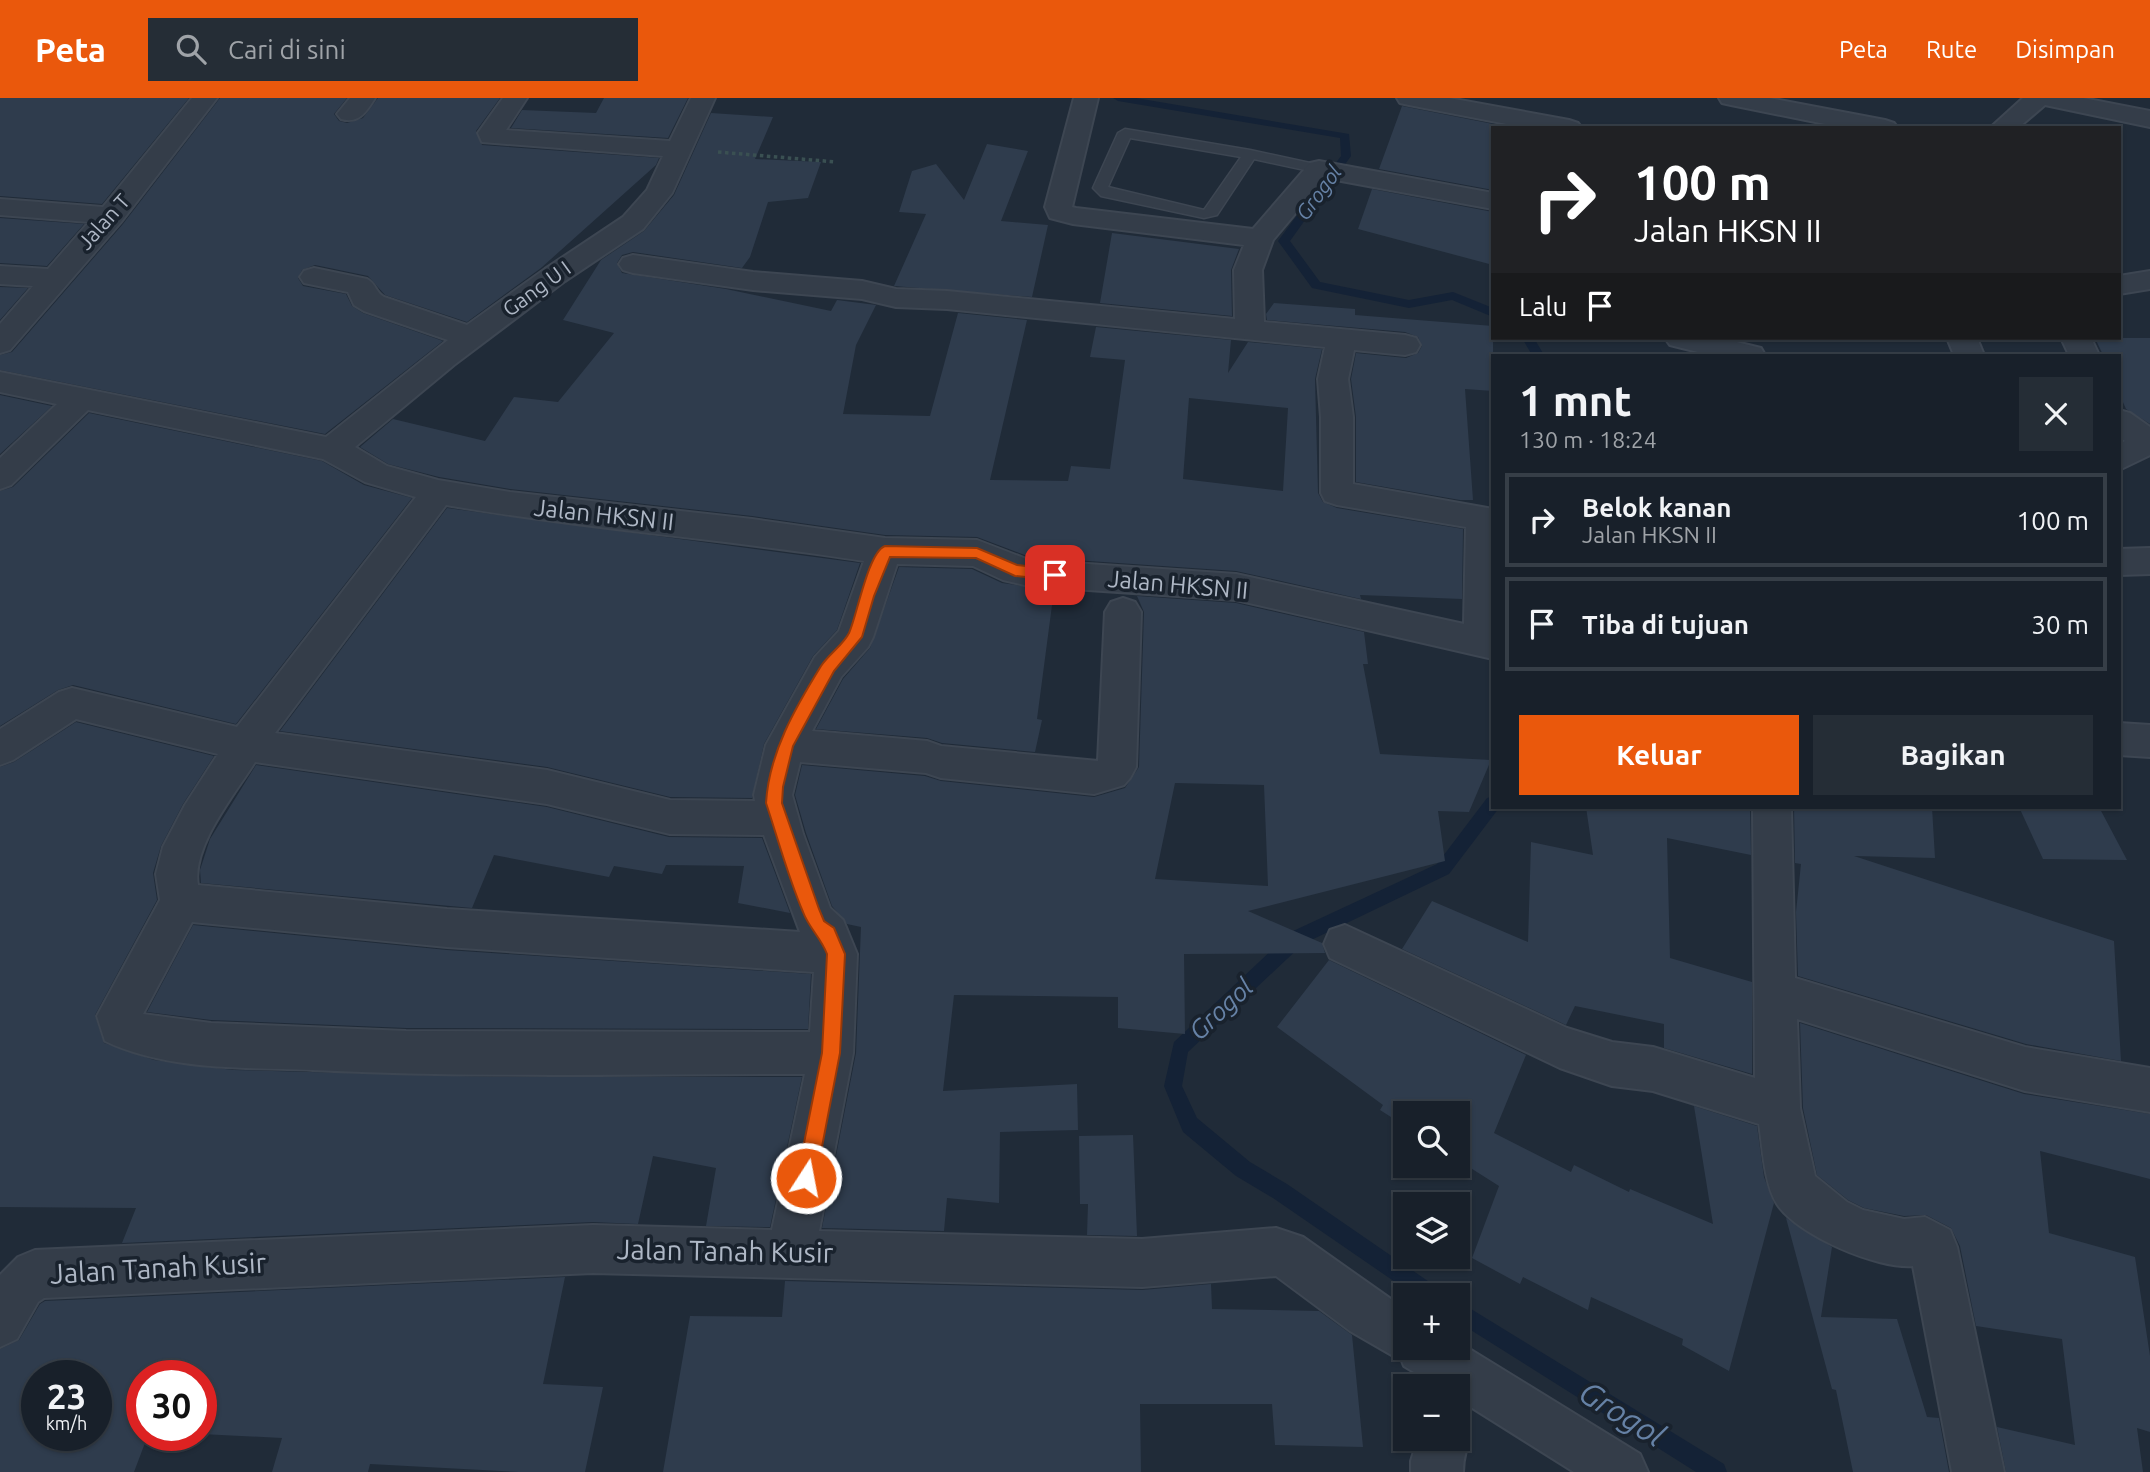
<!DOCTYPE html>
<html lang="id">
<head>
<meta charset="utf-8">
<style>
  body { margin:0; font-family:Ubuntu,sans-serif; background:#252d36; color:#f1f3f6; height:100vh; display:flex; flex-direction:column; font-size:26px; white-space:nowrap }
  * { box-sizing:border-box; margin:0 }
  p { font-size:23px; color:#9fa3a8 }
  .icon { flex:none; width:38px; height:38px; fill:none; stroke:currentColor; stroke-width:2; stroke-linecap:round; stroke-linejoin:round }
  .map { position:relative; flex:1; overflow:hidden }
  .details { position:absolute; left:1491px; top:256px; width:630px; height:455px; display:flex; flex-direction:column; background:#18202a; border-radius:0px; box-shadow:0 2px 5px #0004,0 0 0 2px #363e47 }
  .details>* { flex:none }
  .guide { position:absolute; left:1491px; top:28px; width:630px; height:214px; border-radius:0px; box-shadow:0 2px 5px #0004,0 0 0 2px #363e47; background:#202124; color:#fff; overflow:hidden }
  .controls { position:absolute; left:1393px; top:1003px; display:grid; gap:14px }
  .controls a { display:grid; place-items:center; width:77px; height:77px; border-radius:0px; background:#18202a; box-shadow:0 2px 5px #0004,0 0 0 2px #363e47; font-size:35px }
  .speed { position:absolute; left:21px; top:1262px; display:flex; gap:14px; font-size:35px; font-weight:700; text-align:center }
  .speed>* { display:grid; place-content:center; width:91px; height:91px; border-radius:50%; background:#18202a; box-shadow:0 2px 5px #0004,0 0 0 2px #363e47; line-height:1 }
  .speed small { font-size:18px; font-weight:400 }
  .speed .limit { border:10px solid #d22; background:#fff; color:#111 }
  .pin { position:absolute; display:grid; place-items:center; width:60px; height:60px; color:#fff; margin:-30px; border-radius:14px; box-shadow:0 4px 10px #0006 }
  .me { position:absolute; width:77px; margin:-38px; rotate:11deg; stroke-linejoin:round; filter:drop-shadow(0 0 5px #0008) }
  .turn { display:flex; align-items:center; gap:24px; height:147px; padding:0 28px; font-size:32px }
  .turn .icon { width:91px; height:91px; stroke-width:2.5 }
  .turn b { display:block; font-size:49px; line-height:60px }
  .then { display:flex; align-items:center; height:66px; padding:0 28px; background:#0003; gap:14px; font-size:26px }
  .round { display:grid; place-items:center; flex:none; width:74px; height:74px; border-radius:0px; background:#252d36 }
  .overview { display:flex; align-items:center; justify-content:space-between; height:119px; padding:0 28px }
  h1 { font-size:42px; font-weight:700; line-height:52px }
  .button { display:flex; gap:14px; margin-top:auto; padding:14px 28px }
  .button a { flex:1; height:80px; border-radius:0px; background:#ea580c; color:#fff; font-size:28px; font-weight:700; line-height:80px; text-align:center }
  .button a+a { background:#252d36; color:#f1f3f6 }
  ul { padding:0; list-style:none }
  li { display:flex; align-items:center; gap:21px; height:94px; margin:0 14px 10px; padding:0 14px; border:4px solid #363e47; border-radius:0px }
  li div { flex:1 }
  li b { display:block; font-size:26px }
  li em { font-style:normal }
  header { display:flex; align-items:center; gap:42px; box-sizing:border-box; height:98px; padding:0 35px; background:#ea580c; color:#fff }
  header strong { font-size:33px }
  nav { display:flex; gap:38px; margin-inline-start:auto; font-size:24px }
  .search { width:490px; height:63px; background:#252d36; display:flex; align-items:center; gap:18px; box-sizing:border-box; padding:0 24px; border-radius:0px; color:#9fa3a8; font-size:26px }
  .map>svg:first-child { display:block }
  .lines { fill:none; stroke-linecap:round; stroke-linejoin:round }
  .stream { fill:#142236; fill-rule:evenodd }
  .building { fill:#2f3c4d; fill-rule:evenodd }
  .service-casing { stroke:#3d4652; stroke-width:3 }
  .minor-casing { stroke:#3d4652; stroke-width:4 }
  .path { stroke:#3a5052; stroke-width:3.5; stroke-dasharray:3.5 3.5; stroke-linecap:butt }
  .service { fill:#343d49; fill-rule:evenodd }
  .minor { fill:#343d49; fill-rule:evenodd }
  .route { fill:#ea580c; stroke:#983908; stroke-width:2 }
  .labels { text-anchor:middle; stroke-width:7; stroke-linejoin:round; paint-order:stroke }
  .far-water-label { font-size:21px; font-style:italic; fill:#6682a6; stroke:#19222d }
  .far-street-label { font-size:21px; fill:#aeb7c5; stroke:#19222d }
  .street-label { font-size:24px; fill:#aeb7c5; stroke:#19222d }
  .water-label { font-size:26px; font-style:italic; fill:#6682a6; stroke:#19222d }
  .near-street-label { font-size:28px; fill:#aeb7c5; stroke:#19222d }
  .near-water-label { font-size:32px; font-style:italic; fill:#6682a6; stroke:#19222d }
</style>
</head>
<body>
<header>
<strong>Peta</strong>
<div class="search"><svg class="icon" aria-label="search" viewBox="0 0 24 24"><circle cx="10" cy="10" r="6"/><path d="M15 15l6 6"/></svg>Cari di sini</div>
<nav><a>Peta</a><a>Rute</a><a>Disimpan</a></nav>
</header>
<div class="map">
<svg width="2150" height="1374" viewBox="0 0 2150 1374">
  <rect width="100%" height="100%" fill="#202b38"/>
  <g class="lines">
    <!-- stream -->
    <path class="stream" d="M1113,0H1136L1349,36L1351,58L1290,143L1320,184L1409,202L1453,194L1493,210V219L1452,202L1409,210L1312,190L1278,143L1341,58L1340,40L1118,3Z
      M1522,240H1534L1544,257H1532Z
      M1493,698V709L1499,710L1449,776L1303,846L1188,954L1182,988L1197,1020L1250,1064L1287,1086L1438,1190L1441,1197H1414L1273,1100L1236,1078L1183,1034L1164,988L1174,944L1291,834L1437,766L1487,700Z
      M1458,1203L1724,1366L1727,1374H1696L1458,1224Z"/>
  </g>
  <!-- building -->
  <path class="building" d="M0,0H189L102,106L0,98Z
    M220,0H347L334,16L339,23L347,25L363,20L378,0H500L476,33L482,47L659,60L656,67L541,170L467,224L385,197L368,178L315,167L302,172L298,180L303,188L346,196L352,208L363,215L443,243L325,336L0,272V257L12,254L123,126Z
    M604,0H688L668,40L511,30L522,12L596,15Z
    M1402,8L1493,26V92L1379,71Z
    M711,15L773,19L755,61L821,64L808,100L768,104L750,159L742,170L633,154L622,157L617,165L622,175L726,191L831,213L837,202L876,207L856,247L843,316L930,318L958,215L1027,222L990,382L1068,383L1071,368L1110,371L1125,262L1090,259L1096,229L1231,242L1228,275L1248,244L1322,251L1315,281L1318,395L1323,404L1337,410L1463,431L1462,501L1360,497L1361,501L1236,473L1030,459L977,439L885,437L752,418L510,391L439,379L388,366L360,349L393,321L485,343L514,299L558,304L614,235L563,222L601,162L644,133L674,97ZM1189,300L1288,310L1283,393L1183,381Z
    M987,46L1028,53L1001,123L1048,127L1032,199L894,188L926,116L899,114L912,73L936,66L964,102Z
    M1372,91L1493,114V167L1358,131Z
    M0,120L84,126L47,168L0,165Z
    M1112,135L1239,151L1231,172L1232,218L1100,205Z
    M0,189L28,190L0,222Z
    M1274,205L1355,211V217L1493,228V293L1465,291L1473,402H1460L1356,384V319L1351,281L1356,255L1406,260L1418,255L1422,248L1418,239L1405,234L1267,222L1266,216Z
    M2095,240H2150V326L2126,311L2119,295V257H2103Z
    M0,297L52,308L0,356Z
    M89,315L322,363L364,387L412,400L236,626L73,587L58,592L0,628V393L13,389Z
    M447,410L860,465L837,532L813,558L764,646L752,700L670,699L547,669L280,633Z
    M899,469L972,471L1002,485L1054,492L1037,621L1042,622L1035,654L942,645L927,640L816,631L843,581L870,550Z
    M1137,498L1236,505L1364,534L1368,566H1363L1380,656L1491,662L1469,714L1438,713L1445,763L1248,813L1322,845L1325,855L1184,856L1185,936L1118,930V899L954,897L943,993L1077,986L1078,1032L1000,1034L999,1105L947,1100L944,1133L822,1130L856,955L861,829L847,826L832,808L806,735L795,697L802,667L925,678L941,683L1094,699L1125,690L1139,669L1144,514ZM1175,685L1264,687L1268,788L1155,781Z
    M76,624L214,658L183,706L161,748L153,775L157,802L95,917L104,945L154,962L233,972L497,979H802L770,1129L706,1128L716,1070L653,1058L638,1126L593,1124L122,1145L136,1110L0,1109V669L14,664Z
    M256,667L547,709L669,739L762,740L790,815L738,805L744,768L666,767L662,776L614,768L609,779L494,757L472,810L201,785L200,772L210,741Z
    M1586,709H1750L1751,757L1667,740L1670,860L1752,884V976L1664,950V926L1575,908L1566,927L1402,851L1432,803L1528,844L1531,744L1593,757Z
    M1794,709H1932L1935,760L1854,758L2114,843L2121,963L2026,946L1798,878L1796,814L1801,766L1795,765Z
    M2019,709H2099L2127,762L2043,761Z
    M193,827L447,852L811,876L808,931L406,930L211,922L147,914Z
    M1329,862L1526,957L1494,1035L1571,1074L1574,1067L1629,1094L1630,1091L1713,1126L1694,1008L1757,1028L1764,1079L1774,1105L1729,1273L1682,1247L1683,1241L1591,1199L1588,1212L1523,1179L1520,1186L1472,1160L1499,1088L1458,1062V1015H1405V1028L1380,1012L1383,1007L1277,929Z
    M1800,925L2024,996L2150,1016V1081L2040,1053L2049,1135L2135,1159L2150,1258V1334L2137,1330L2143,1374H2006L1997,1329L2075,1347L2062,1241L1976,1228L1960,1148L1951,1130L1926,1117L1904,1118L1864,1110L1848,1102L1817,1077L1803,1010Z
    M1133,1037L1137,1138L1087,1137L1088,1106H1080L1079,1038Z
    M1786,1120L1832,1149L1821,1219L1897,1221L1927,1319L1939,1320L1949,1374H1853L1836,1292L1832,1291Z
    M565,1179L543,1286L603,1289L585,1374H519L370,1366L368,1374H272L282,1340L201,1336V1278H142V1337H148L134,1374H0V1251L19,1242L40,1206L45,1203ZM37,1278H96V1337H37Z
    M785,1183L1142,1192L1211,1186L1212,1211L1319,1213L1352,1237L1363,1349L1275,1347L1272,1306H1140L1141,1374H663L690,1218L782,1219Z"/>
  <g class="lines">
    <defs>
      <path id="service" d="M1125,31L1250,52L1324,68L1326,71L1319,75L1254,61L1217,117L1204,120L1101,98L1093,90L1118,35ZM1130,40L1241,59L1204,112L1108,89Z"/>
      <path id="minor" d="M192,0H217L121,124L10,252L0,255V226L33,188L0,186V168L48,171L89,124L0,117V101L103,109Z
        M350,0H375C366,14 359,26 341,21L337,16Z
        M503,0H527L506,32L670,43L691,0H715L672,95L643,131L565,183L454,267L355,349L387,368L438,382L510,394L752,421L885,440L977,442L1029,462L1236,476L1464,526L1466,429L1337,407L1325,403L1321,395V319L1318,281L1325,249L947,211L896,209L862,201L753,192L633,175L623,172L619,166L623,160L633,157L753,174L862,183L896,191L947,193L1235,221L1234,172L1244,147L1073,126L1050,120L1045,109L1074,0H1098L1072,109L1076,110L1253,131L1310,65L1319,63L1493,95V111L1325,80L1273,142L1262,172L1264,224L1405,237L1416,240L1420,247L1416,254L1405,257L1354,252L1348,281L1353,319V386L1493,411V561L1236,502L1029,488L1003,482L973,468L897,466L873,539L868,549L841,579L812,633L927,643L941,648L1098,663L1105,514L1111,504L1123,500L1135,504L1141,514L1136,669L1130,680L1124,687L1094,696L941,680L926,675L800,664L792,697L803,736L830,810L843,822L857,856L853,955L819,1133L1142,1141L1276,1130L1303,1139L1405,1211V1250H1458V1244L1640,1356L1648,1374H1574L1458,1301V1288H1437L1404,1268L1402,1263L1350,1233L1276,1178L1142,1189L593,1175L44,1200L38,1204L17,1241L0,1249V1177L18,1159L35,1152L593,1127L772,1132L805,976C641,976 476,980 313,972C243,969 169,973 105,943L97,918L160,802L156,776L163,749L185,707L218,656L76,621L13,662L0,667V631L59,594L72,590L237,629L416,399L365,384L323,361L88,312L11,387L0,391V360L57,306L0,294V274L326,339L448,242L364,213L354,207L348,194L304,185L300,179L304,173L314,170L367,181C376,186 376,195 384,199L467,227L545,171L623,119L647,92L663,58L482,44L478,35ZM446,407C585,431 725,441 864,463L839,533L815,559L766,647L754,697L755,703L670,702L547,672L275,635ZM255,664L547,706L670,736L764,737L800,834L447,811L198,787C191,749 235,696 255,664ZM192,824L447,849L814,874L810,934L406,933L211,925L143,916Z
        M1397,0H1449L1569,22L1578,25L1582,30H1527L1409,7L1400,5Z
        M1719,0H1769L1885,22L1894,25L1898,30H1845L1731,7L1722,5Z
        M2023,0H2083L2150,13V29L2045,7L2018,30H1990Z
        M2150,173V191L2119,196V178Z
        M1665,240H1720L1761,250L1765,257H1710L1670,247Z
        M1947,240H1977L1984,257H1954Z
        M2061,240H2091L2099,257H2069Z
        M2119,312L2130,315L2150,329V357L2119,372V346L2125,343L2119,339Z
        M2150,450V476L2119,477V451Z
        M2119,625L2150,627V659L2119,657Z
        M1753,709H1791L1795,880L2025,949L2150,970V1014L2025,993L1797,921L1800,1010L1815,1078L1847,1104L1863,1112L1904,1121L1925,1119L1950,1132L1957,1149L2004,1374H1952L1913,1168C1877,1171 1797,1137 1777,1106C1764,1085 1763,1051 1759,1026L1653,993L1612,988L1560,970L1330,860L1324,846L1330,832L1345,827L1567,930L1612,944L1653,949L1755,980Z
        M1458,1320L1462,1322C1474,1349 1463,1348 1463,1374H1411V1363L1418,1340H1458Z"/>
    </defs>
    <!-- service casing -->
    <use href="#service" class="service-casing"/>
    <!-- minor casing -->
    <use href="#minor" class="minor-casing"/>
    <!-- path -->
    <path class="path" d="M718,54L836,64"/>
    <!-- service -->
    <use href="#service" class="service"/>
    <!-- minor -->
    <use href="#minor" class="minor"/>
  </g>
  <!-- route -->
  <path class="route" d="M885,448L977,450L1017,467L1055,471L1062,477L1055,482L1015,478L976,460L890,459L874,498L862,539L834,573L793,648L783,689L782,705L819,811L824,823L834,830L845,856L840,955L816,1080L813,1087L806,1089L799,1087L797,1080L822,955L827,856C821,840 809,830 803,814C788,779 778,741 766,705C769,655 795,610 821,568C829,556 843,547 849,535C857,518 868,454 885,448Z"/>
  <g class="labels">
    <!-- far-water labels -->
    <g class="far-water-label">
      <text transform="translate(1319 95) rotate(-54)" y="7">Grogol</text>
    </g>
    <!-- far-street labels -->
    <g class="far-street-label">
      <text transform="translate(104 124) rotate(-48)" y="7">Jalan T</text>
      <text transform="translate(537 191) rotate(-36)" y="7">Gang U I</text>
    </g>
    <!-- street labels -->
    <g class="street-label">
      <text transform="translate(604 417) rotate(6)" y="8">Jalan HKSN II</text>
      <text transform="translate(1178 487) rotate(5)" y="8">Jalan HKSN II</text>
    </g>
    <!-- water labels -->
    <g class="water-label">
      <text transform="translate(1221 911) rotate(-43)" y="9">Grogol</text>
    </g>
    <!-- near-street labels -->
    <g class="near-street-label">
      <text transform="translate(725 1153) rotate(1)" y="10">Jalan Tanah Kusir</text>
      <text transform="translate(158 1170) rotate(-3)" y="10">Jalan Tanah Kusir</text>
    </g>
    <!-- near-water labels -->
    <g class="near-water-label">
      <text transform="translate(1622 1316) rotate(32)" y="11">Grogol</text>
    </g>
  </g>
</svg>
<div class="controls">
<a><svg class="icon" aria-label="search" viewBox="0 0 24 24"><circle cx="10" cy="10" r="6"/><path d="M15 15l6 6"/></svg></a>
<a><svg class="icon" aria-label="layers" viewBox="0 0 24 24"><path d="M12 4l9 5-9 5-9-5zM3 14l9 5 9-5"/></svg></a>
<a>+</a>
<a>−</a>
</div>
<div class="speed"><div>23<small>km/h</small></div><div class="limit">30</div></div>
<div class="pin" style="left:1055px;top:477px;background:#d93025"><svg class="icon" aria-label="arrive" viewBox="0 0 24 24"><path d="M6 21V4h12l-3 4 3 4H6"/></svg></div>
<svg class="me" style="left:806px;top:1080px" viewBox="-20 -20 40 40"><circle r="17" fill="#ea580c" stroke="#fff" stroke-width="3"/><path d="M0-11L8 9 0 5-8 9z" fill="#fff"/></svg>
<div class="guide">
<div class="turn"><svg class="icon" aria-label="right" viewBox="0 0 24 24"><path d="M7 20v-9h11M14 6l5 5-5 5"/></svg><div><b>100 m</b>Jalan HKSN II</div></div>
<div class="then">Lalu<svg class="icon" aria-label="arrive" viewBox="0 0 24 24"><path d="M6 21V4h12l-3 4 3 4H6"/></svg></div>
</div>
<section class="details">
<div class="overview"><div><h1>1 mnt</h1><p>130 m · 18:24</p></div><a class="round"><svg class="icon" aria-label="close" viewBox="0 0 24 24"><path d="M6 6l12 12M18 6L6 18"/></svg></a></div>
<ul>
<li><svg class="icon" aria-label="right" viewBox="0 0 24 24"><path d="M7 20v-9h11M14 6l5 5-5 5"/></svg><div><b>Belok kanan</b><p>Jalan HKSN II</p></div><em>100 m</em></li>
<li><svg class="icon" aria-label="arrive" viewBox="0 0 24 24"><path d="M6 21V4h12l-3 4 3 4H6"/></svg><div><b>Tiba di tujuan</b></div><em>30 m</em></li>
</ul>
<div class="button"><a>Keluar</a><a>Bagikan</a></div>
</section>
</div>
</body>
</html>
